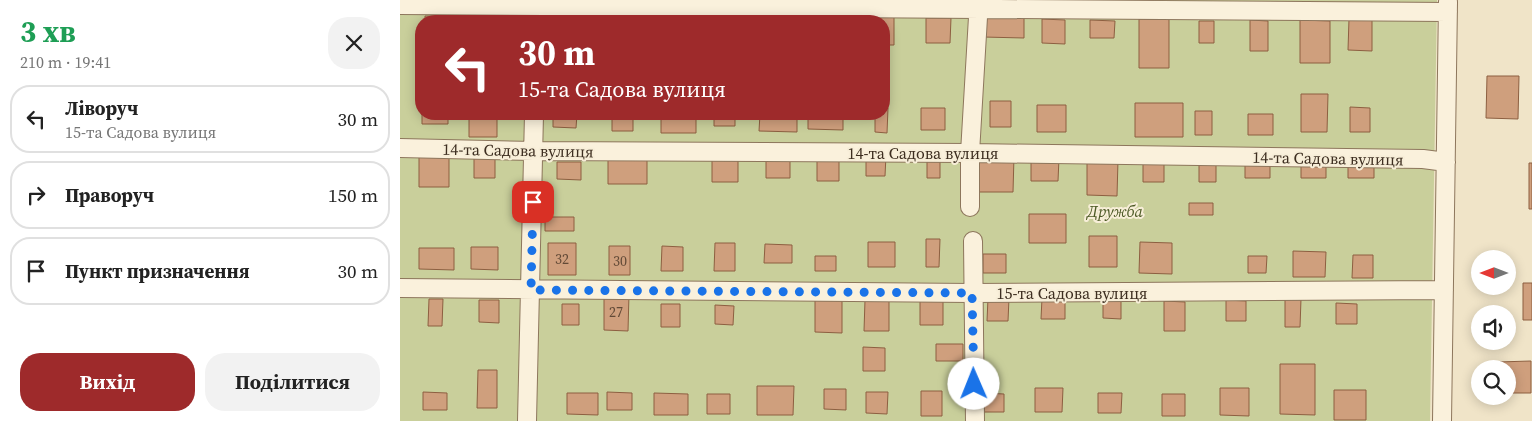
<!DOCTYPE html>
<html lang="uk">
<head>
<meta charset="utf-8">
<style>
  body { margin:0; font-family:"Source Serif 4",serif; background:#f2f2f2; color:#222; height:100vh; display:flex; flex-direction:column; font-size:19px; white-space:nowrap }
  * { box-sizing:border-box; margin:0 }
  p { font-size:16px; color:#767676 }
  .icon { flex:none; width:28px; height:28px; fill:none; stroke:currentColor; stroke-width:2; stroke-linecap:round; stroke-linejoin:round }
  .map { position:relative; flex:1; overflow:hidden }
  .panel { display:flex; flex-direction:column; background:#fff; width:400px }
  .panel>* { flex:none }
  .top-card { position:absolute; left:15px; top:15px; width:475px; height:105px; border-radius:20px; box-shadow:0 2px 12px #0003; background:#9e2a2b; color:#fff; overflow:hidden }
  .needle { width:32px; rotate:270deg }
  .controls { position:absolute; left:1071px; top:250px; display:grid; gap:10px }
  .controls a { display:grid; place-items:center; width:45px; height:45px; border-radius:50%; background:#fff; box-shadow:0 2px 12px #0003; font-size:25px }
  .pin { position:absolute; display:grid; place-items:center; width:42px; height:42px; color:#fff; margin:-21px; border-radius:10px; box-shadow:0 2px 8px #0006 }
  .me { position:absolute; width:55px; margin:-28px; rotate:359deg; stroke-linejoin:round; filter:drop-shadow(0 0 4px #0008) }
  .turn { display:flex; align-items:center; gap:18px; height:105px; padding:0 20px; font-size:22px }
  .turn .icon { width:65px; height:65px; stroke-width:2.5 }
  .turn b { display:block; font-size:35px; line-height:42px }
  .round { display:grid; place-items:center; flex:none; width:52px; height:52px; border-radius:20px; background:#f2f2f2 }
  .overview { display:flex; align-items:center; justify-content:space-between; height:85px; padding:0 20px }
  h1 { font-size:30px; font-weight:700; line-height:38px; color:#1e9e55 }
  .button { display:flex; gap:10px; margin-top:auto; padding:10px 20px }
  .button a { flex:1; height:58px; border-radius:20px; background:#9e2a2b; color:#fff; font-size:20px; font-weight:700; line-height:58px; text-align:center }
  .button a+a { background:#f2f2f2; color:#222 }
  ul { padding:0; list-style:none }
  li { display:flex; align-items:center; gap:15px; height:68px; margin:0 10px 8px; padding:0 10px; border:2px solid #e0e0e0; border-radius:20px }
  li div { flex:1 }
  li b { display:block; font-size:19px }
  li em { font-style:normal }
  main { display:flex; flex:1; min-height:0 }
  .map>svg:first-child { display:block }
  .green { fill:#c9cf9b; fill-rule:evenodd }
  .building { fill:#cf9f7d; stroke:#8d5f41 }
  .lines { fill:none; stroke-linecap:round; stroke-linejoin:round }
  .minor-casing { stroke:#8d765c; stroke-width:20 }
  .minor { stroke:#faf1dc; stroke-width:18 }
  .route { stroke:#1a73e8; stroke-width:9; stroke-dasharray:0 16.2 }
  .labels { text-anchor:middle; stroke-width:4; stroke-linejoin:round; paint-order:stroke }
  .number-label { font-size:14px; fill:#624a37 }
  .street-label { font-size:16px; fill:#3d2e20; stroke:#f7eed8 }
  .park-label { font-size:16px; font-style:italic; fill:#4d5a26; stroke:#f7eed8 }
</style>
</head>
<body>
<main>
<section class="panel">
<div class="overview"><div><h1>3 хв</h1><p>210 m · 19:41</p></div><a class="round"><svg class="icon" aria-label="close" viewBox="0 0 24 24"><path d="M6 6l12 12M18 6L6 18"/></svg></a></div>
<ul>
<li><svg class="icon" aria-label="left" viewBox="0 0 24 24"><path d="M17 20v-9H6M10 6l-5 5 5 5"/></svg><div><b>Ліворуч</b><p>15-та Садова вулиця</p></div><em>30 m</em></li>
<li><svg class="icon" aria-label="right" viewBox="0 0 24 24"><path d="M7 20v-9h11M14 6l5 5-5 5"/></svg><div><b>Праворуч</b></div><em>150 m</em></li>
<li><svg class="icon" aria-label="arrive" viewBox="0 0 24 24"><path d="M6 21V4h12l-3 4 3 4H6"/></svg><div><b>Пункт призначення</b></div><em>30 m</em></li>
</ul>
<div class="button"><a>Вихід</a><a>Поділитися</a></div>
</section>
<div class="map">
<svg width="1132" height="421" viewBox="0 0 1132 421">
  <rect width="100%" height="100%" fill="#f0e4c8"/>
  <!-- green -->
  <path class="green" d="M0,0H1037L1030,421H0ZM21,21H484V114H21Z"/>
  <!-- building -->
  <path class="building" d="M80,11L102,12V21H80Z
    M261,11H290V21H261Z
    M178,12H194V21H178Z
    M206,13H229L228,21H206Z
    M25,16H51V21H25Z
    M369,16H399V21H369Z
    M480,17H494V45H484V21H480Z
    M526,18H551L550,43H526Z
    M583,18H624V38L583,37Z
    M642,19L665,20V44L642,43Z
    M739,19H769V68H739Z
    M949,19L972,20V51L948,50Z
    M690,20L715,21L714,38H690Z
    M850,20L868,21V51H850Z
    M900,20L930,21V63H900Z
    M799,21H814V43H799Z
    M1087,76H1119L1118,119L1086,118Z
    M901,94H928L927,132H901Z
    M590,101H611V127H590Z
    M735,103H783V137H735Z
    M637,105H666V132H637Z
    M950,107L970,108V132H950Z
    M484,108H488L487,133L475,132V114H484Z
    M521,108H545V130H521Z
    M795,111H812V135H795Z
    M22,114H48V124H22Z
    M69,114H97V137H69Z
    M153,114H177L176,128L153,127Z
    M212,114H233V131H212Z
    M314,114H335V126H314Z
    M360,114H397V132L359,131Z
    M408,114H443V130L408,129Z
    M848,114H873V135H848Z
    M261,115H296V133H261Z
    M312,153H338V182H312Z
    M466,154L486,155L485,176H466Z
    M527,155H540V178H527Z
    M578,156H614L613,192H578Z
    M19,157H49V187H19Z
    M208,157H247V184H208Z
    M74,158H95V178H74Z
    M631,158H659L658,181H631Z
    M417,159H439V181H417Z
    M799,159H816V182H799Z
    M366,160H390V178H366Z
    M687,160H718L717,196L687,195Z
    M743,160L764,161V182H743Z
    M845,161H870V178H845Z
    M157,162H181V180L157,179Z
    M901,162H926V178H901Z
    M1129,163H1132V209H1129Z
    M948,164H974V178H948Z
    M789,203H813V215H789Z
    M629,214H666V243H629Z
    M145,217H174V231H145Z
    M689,236H717V267H689Z
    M526,239H540L539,267H526Z
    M468,242H495V267H468Z
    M740,242L772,243V274L739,273Z
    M148,243H176V275H148Z
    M315,243H335V271H314Z
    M365,244L392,245V263H364Z
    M209,246H230V275H209Z
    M262,246L283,247V271H261Z
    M71,247H98V270L71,269Z
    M19,248H54V270L19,269Z
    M893,251L926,252L925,277H893Z
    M583,254H606V273H583Z
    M953,255H973V278H952Z
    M415,256H436V271H415Z
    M848,256H867L866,273H848Z
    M1123,283H1132V320H1123Z
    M204,294H229L228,331L204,330Z
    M588,298H609L608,321H587Z
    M642,298H665V319H641Z
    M29,299H43L42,326H28Z
    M885,299H901L900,327H885Z
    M79,300H99V323L79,322Z
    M415,300H442V333L415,332Z
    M465,300L489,301V331H464Z
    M520,300H543V325H520Z
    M703,300H721V319L703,318Z
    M826,300L846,301V321H826Z
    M764,301L785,302V331H764Z
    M936,303L957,304V324H936Z
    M162,304H179V325H162Z
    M261,304H280V327H261Z
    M315,305L334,306L333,325L315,324Z
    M536,344H563V361H536Z
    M463,347L485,348V371H463Z
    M1131,361V393H1108V369H1098V362Z
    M880,364H915V415L880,414Z
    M78,370H97V408H77Z
    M357,386H394L393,415H357Z
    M635,388H663L662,412H635Z
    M820,388H849V416L820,415Z
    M424,389H446V410L424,409Z
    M934,390H966V420H934Z
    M521,391H542V416H521Z
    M23,392L47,393V410H23Z
    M207,392L232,393V410H207Z
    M466,392H488L487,414L466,413Z
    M167,393H198V415L167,414Z
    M254,393L288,394V415H254Z
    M584,393L604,394V412H584Z
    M698,393H722L721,413H698Z
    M307,394H330V414H307Z
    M762,394H785V416H762Z"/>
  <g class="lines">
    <defs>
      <path id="minor" d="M0,5L1048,12
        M0,148L134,151L570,153L1023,159L1046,162
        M570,207V153L579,0
        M573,241L575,421
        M0,288L572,293L1044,290
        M127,421L134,114
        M1042,421L1048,2"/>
    </defs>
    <!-- minor casing -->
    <use href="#minor" class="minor-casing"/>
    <!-- minor -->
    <use href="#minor" class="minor"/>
  </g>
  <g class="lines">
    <!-- route -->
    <path class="route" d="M133,202L131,290L572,293L574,384"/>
  </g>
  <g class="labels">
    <!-- number labels -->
    <g class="number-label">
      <text x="162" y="264">32</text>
      <text x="220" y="266">30</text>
      <text x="216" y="317">27</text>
    </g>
    <!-- street labels -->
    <g class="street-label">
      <text transform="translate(118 150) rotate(1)" y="6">14-та Садова вулиця</text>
      <text x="523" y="159">14-та Садова вулиця</text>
      <text transform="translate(928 158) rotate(1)" y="6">14-та Садова вулиця</text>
      <text x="672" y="299">15-та Садова вулиця</text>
    </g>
    <!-- park labels -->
    <g class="park-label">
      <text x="715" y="217">Дружба</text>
    </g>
  </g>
</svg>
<div class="controls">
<a><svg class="needle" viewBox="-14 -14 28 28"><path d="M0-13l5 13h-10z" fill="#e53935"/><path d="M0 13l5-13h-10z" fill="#767676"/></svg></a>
<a><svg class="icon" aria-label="sound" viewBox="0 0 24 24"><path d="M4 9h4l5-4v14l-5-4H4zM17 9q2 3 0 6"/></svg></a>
<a><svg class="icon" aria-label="search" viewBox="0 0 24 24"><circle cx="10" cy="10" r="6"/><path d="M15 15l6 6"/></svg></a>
</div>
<div class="pin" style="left:133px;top:202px;background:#d93025"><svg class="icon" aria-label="arrive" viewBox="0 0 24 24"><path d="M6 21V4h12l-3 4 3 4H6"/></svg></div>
<svg class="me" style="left:574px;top:384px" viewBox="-20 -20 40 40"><circle r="19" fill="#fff"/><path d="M0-13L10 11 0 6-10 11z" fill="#1a73e8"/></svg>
<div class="top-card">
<div class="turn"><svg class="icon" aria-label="left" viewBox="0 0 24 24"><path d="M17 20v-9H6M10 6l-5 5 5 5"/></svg><div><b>30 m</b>15-та Садова вулиця</div></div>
</div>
</div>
</main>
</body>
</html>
